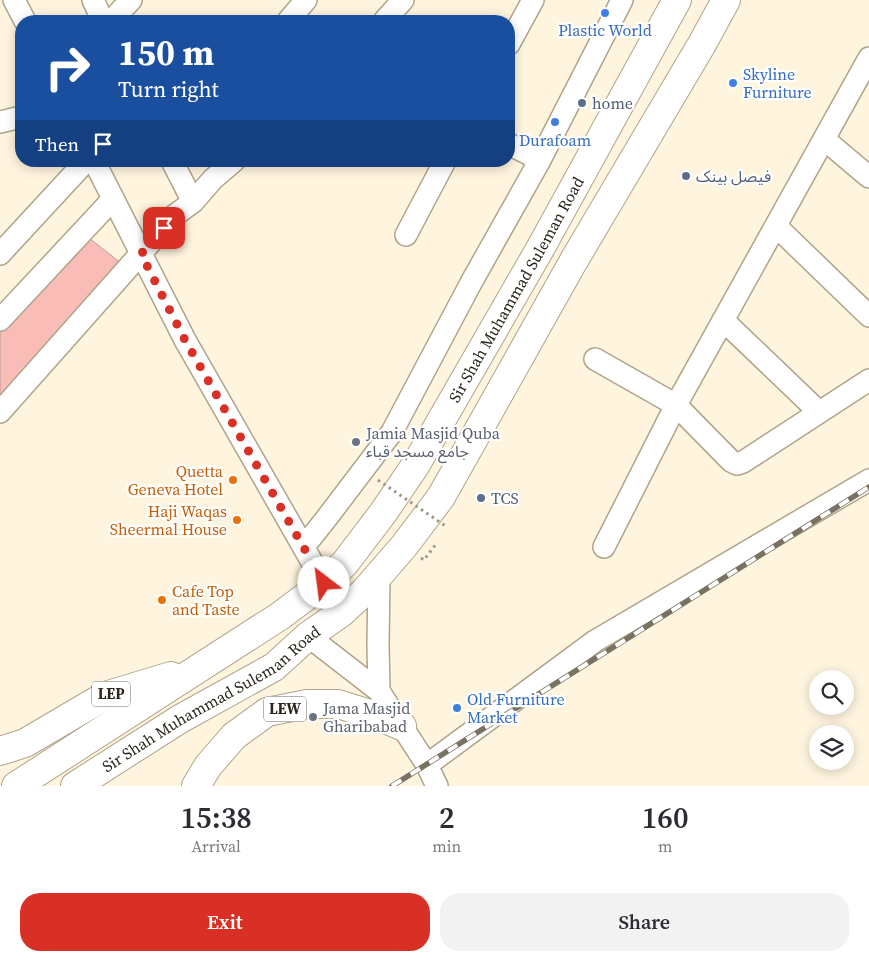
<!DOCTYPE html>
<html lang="en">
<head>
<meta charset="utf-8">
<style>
  body { margin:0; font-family:"Source Serif 4","Noto Sans Arabic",serif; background:#f2f2f3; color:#2b2b33; height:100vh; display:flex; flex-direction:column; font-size:19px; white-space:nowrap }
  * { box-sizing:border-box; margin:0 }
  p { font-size:16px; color:#7c7c81 }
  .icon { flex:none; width:28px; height:28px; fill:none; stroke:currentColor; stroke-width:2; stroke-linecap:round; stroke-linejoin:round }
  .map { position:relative; height:786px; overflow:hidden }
  .panel { display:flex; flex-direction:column; background:#fff; flex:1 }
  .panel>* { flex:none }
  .top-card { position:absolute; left:15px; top:15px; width:500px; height:152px; border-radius:20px; box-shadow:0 2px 12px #0003; background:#1a4fa0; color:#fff; overflow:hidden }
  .tools { position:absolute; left:809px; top:670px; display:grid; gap:10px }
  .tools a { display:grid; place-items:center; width:45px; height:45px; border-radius:50%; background:#fff; box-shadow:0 2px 12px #0003; font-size:25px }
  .pin { position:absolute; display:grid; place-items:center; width:42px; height:42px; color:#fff; margin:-21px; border-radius:10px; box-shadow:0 2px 8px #0006 }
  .me { position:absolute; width:55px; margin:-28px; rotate:330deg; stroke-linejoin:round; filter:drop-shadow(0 0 4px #0008) }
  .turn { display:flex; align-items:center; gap:18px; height:105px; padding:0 20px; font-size:22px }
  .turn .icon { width:65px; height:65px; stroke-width:2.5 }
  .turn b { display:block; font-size:35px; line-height:42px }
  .then { display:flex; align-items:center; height:48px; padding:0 20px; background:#0003; gap:10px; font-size:19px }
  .eta { display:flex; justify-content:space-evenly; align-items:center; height:85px; text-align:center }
  .eta b { font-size:30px; font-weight:600; line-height:35px }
  .button { display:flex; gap:10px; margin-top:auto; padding:10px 20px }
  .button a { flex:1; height:58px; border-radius:20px; background:#d93025; color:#fff; font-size:20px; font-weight:600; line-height:58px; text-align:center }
  .button a+a { background:#f2f2f3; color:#2b2b33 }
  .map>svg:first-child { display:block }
  .building { fill:#f9bcb6; stroke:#bc9c98 }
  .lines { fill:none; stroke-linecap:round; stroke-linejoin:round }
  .minor-casing { stroke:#b0a38a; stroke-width:24 }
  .highway-casing { stroke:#b0a38a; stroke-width:30 }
  .path { stroke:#a09787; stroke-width:3; stroke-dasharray:2.5 4; stroke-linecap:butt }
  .minor { stroke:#fff; stroke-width:21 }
  .highway { stroke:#fff; stroke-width:28 }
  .rail-casing { stroke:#797263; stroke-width:5.5 }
  .rail { stroke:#fff; stroke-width:4; stroke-dasharray:11; stroke-linecap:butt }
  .path-bridge { stroke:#a09787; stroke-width:3; stroke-dasharray:2.5 4; stroke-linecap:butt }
  .route { stroke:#d93025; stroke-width:9; stroke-dasharray:0 16.2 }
  .shop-dot { fill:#3f7fe0; stroke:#fff; stroke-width:2 }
  .service-dot { fill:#5c6f8a; stroke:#fff; stroke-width:2 }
  .worship-dot { fill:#6b7280; stroke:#fff; stroke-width:2 }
  .food-dot { fill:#e8710a; stroke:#fff; stroke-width:2 }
  .labels { text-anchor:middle; stroke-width:4.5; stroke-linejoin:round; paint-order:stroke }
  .shield { fill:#fff; stroke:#6b6760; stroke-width:1 }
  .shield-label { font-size:15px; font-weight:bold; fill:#2b261c }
  .shop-label { font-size:16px; fill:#366cbe; stroke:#fff }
  .service-label { font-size:16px; fill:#4e5e75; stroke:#fff; text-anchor:start }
  .street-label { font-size:16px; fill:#2b261c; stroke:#fff }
  .worship-label { font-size:16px; fill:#5b616d; stroke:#fff; text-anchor:start }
  .food-label { font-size:16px; fill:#c56008; stroke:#fff; text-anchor:end }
</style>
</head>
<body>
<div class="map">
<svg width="869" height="786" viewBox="0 0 869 786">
  <rect width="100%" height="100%" fill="#fff4de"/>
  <!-- building -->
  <path class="building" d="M84,234L122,264L0,401V321Z"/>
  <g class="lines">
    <defs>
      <path id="minor" d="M14,0L25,21
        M93,0L103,21
        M111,21L131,0
        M288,21L306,0
        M384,21L403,0
        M509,44L533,0
        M0,122L21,117
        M824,139L869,177
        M509,144L540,160
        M94,161L185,340L324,583
        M172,161L193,202
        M776,226L869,316
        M406,235L445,161
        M0,254L86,161
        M0,320L113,199
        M723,320L819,412
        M595,359L676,405L731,461L737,464L743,462L869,380
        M0,412L175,215L193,202L213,179L234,161
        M303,546L310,539L326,519L392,432L472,281L540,160L622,0
        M604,547L676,405L869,58
        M379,576L378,645L379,691L427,765L437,786
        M308,636L379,691
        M427,765L595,641L869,480"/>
      <g id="highway">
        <path d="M0,751L25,743L105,696L171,676"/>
        <path id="s1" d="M16,786L280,616L324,583L345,563L383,513L415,466L540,249L677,0"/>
        <path id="s2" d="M75,786L180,719L274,667L308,636L341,613L365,591L404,546L441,497L573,262L702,44L726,0"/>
        <path d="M196,786L208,766L234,736L267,712L307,704H338L380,717L402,726"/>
      </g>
    </defs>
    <!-- minor casing -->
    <use href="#minor" class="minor-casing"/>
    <!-- highway casing -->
    <use href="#highway" class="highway-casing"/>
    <!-- path -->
    <path class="path" d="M421,558L424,560L436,544"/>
    <!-- minor -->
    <use href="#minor" class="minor"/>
    <!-- highway -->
    <use href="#highway" class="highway"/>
    <defs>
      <path id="rail" d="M392,786L869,487"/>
    </defs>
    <!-- rail casing -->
    <use href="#rail" class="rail-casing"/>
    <!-- rail -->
    <use href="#rail" class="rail"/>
    <!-- path-bridge -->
    <path class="path-bridge" d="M378,480L447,527"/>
  </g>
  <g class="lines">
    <!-- route -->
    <path class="route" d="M164,228L141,254L185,340L324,583"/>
  </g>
  <!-- markers -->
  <g class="shop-dot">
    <circle cx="605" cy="13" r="5"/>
    <circle cx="733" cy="83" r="5"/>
    <circle cx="555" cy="122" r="5"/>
    <circle cx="457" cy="708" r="5"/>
  </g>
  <g class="service-dot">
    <circle cx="582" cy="103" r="5"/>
    <circle cx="686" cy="176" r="5"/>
    <circle cx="481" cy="498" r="5"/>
  </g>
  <g class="worship-dot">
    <circle cx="356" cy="442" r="5"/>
    <circle cx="313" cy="717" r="5"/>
  </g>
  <g class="food-dot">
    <circle cx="233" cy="480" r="5"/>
    <circle cx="237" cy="520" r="5"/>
    <circle cx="162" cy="600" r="5"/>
  </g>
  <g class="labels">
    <!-- shield labels -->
    <g class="shield">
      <rect x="92" y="681.5" width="38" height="25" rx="4"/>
      <rect x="264" y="696.5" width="42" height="25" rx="4"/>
    </g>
    <g class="shield-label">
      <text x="111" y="699">LEP</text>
      <text x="285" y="714">LEW</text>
    </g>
    <!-- shop labels -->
    <g class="shop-label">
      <text x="605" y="36">Plastic World</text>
      <text x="743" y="80" text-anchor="start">Skyline<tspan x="743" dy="18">Furniture</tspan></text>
      <text x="555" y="146">Durafoam</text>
      <text x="467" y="705" text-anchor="start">Old Furniture<tspan x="467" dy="18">Market</tspan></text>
    </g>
    <!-- service labels -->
    <g class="service-label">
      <text x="592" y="109">home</text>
      <text x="696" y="182">فیصل بینک</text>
      <text x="491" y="504">TCS</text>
    </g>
    <!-- street labels -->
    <g class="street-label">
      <text dy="6" stroke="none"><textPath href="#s1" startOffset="721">Sir Shah Muhammad Suleman Road</textPath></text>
      <text dy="6" stroke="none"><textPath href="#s2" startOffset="162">Sir Shah Muhammad Suleman Road</textPath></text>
    </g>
    <!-- worship labels -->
    <g class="worship-label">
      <text x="366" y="439">Jamia Masjid Quba<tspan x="366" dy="18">جامع مسجد قباء</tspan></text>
      <text x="323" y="714">Jama Masjid<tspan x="323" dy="18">Gharibabad</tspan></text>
    </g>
    <!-- food labels -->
    <g class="food-label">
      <text x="223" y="477">Quetta<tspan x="223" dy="18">Geneva Hotel</tspan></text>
      <text x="227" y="517">Haji Waqas<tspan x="227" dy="18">Sheermal House</tspan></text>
      <text x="172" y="597" text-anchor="start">Cafe Top<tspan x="172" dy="18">and Taste</tspan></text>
    </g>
  </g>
</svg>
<div class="tools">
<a><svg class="icon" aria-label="search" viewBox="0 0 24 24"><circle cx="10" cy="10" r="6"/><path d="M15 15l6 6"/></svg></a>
<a><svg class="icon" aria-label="layers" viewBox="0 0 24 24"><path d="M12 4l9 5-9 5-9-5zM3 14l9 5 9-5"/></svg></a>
</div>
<div class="pin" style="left:164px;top:228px;background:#d93025"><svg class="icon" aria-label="arrive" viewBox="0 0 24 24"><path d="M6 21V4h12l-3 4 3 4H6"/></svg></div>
<svg class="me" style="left:324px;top:583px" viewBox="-20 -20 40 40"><circle r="19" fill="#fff"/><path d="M0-13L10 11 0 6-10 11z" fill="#d93025"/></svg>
<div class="top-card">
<div class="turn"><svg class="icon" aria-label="right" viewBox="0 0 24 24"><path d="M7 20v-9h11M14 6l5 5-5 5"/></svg><div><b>150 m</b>Turn right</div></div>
<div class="then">Then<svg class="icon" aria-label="arrive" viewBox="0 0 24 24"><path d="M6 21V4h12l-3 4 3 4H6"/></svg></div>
</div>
</div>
<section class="panel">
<div class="eta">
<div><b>15:38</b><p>Arrival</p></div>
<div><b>2</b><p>min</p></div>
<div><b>160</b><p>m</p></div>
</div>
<div class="button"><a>Exit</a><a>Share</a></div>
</section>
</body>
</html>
